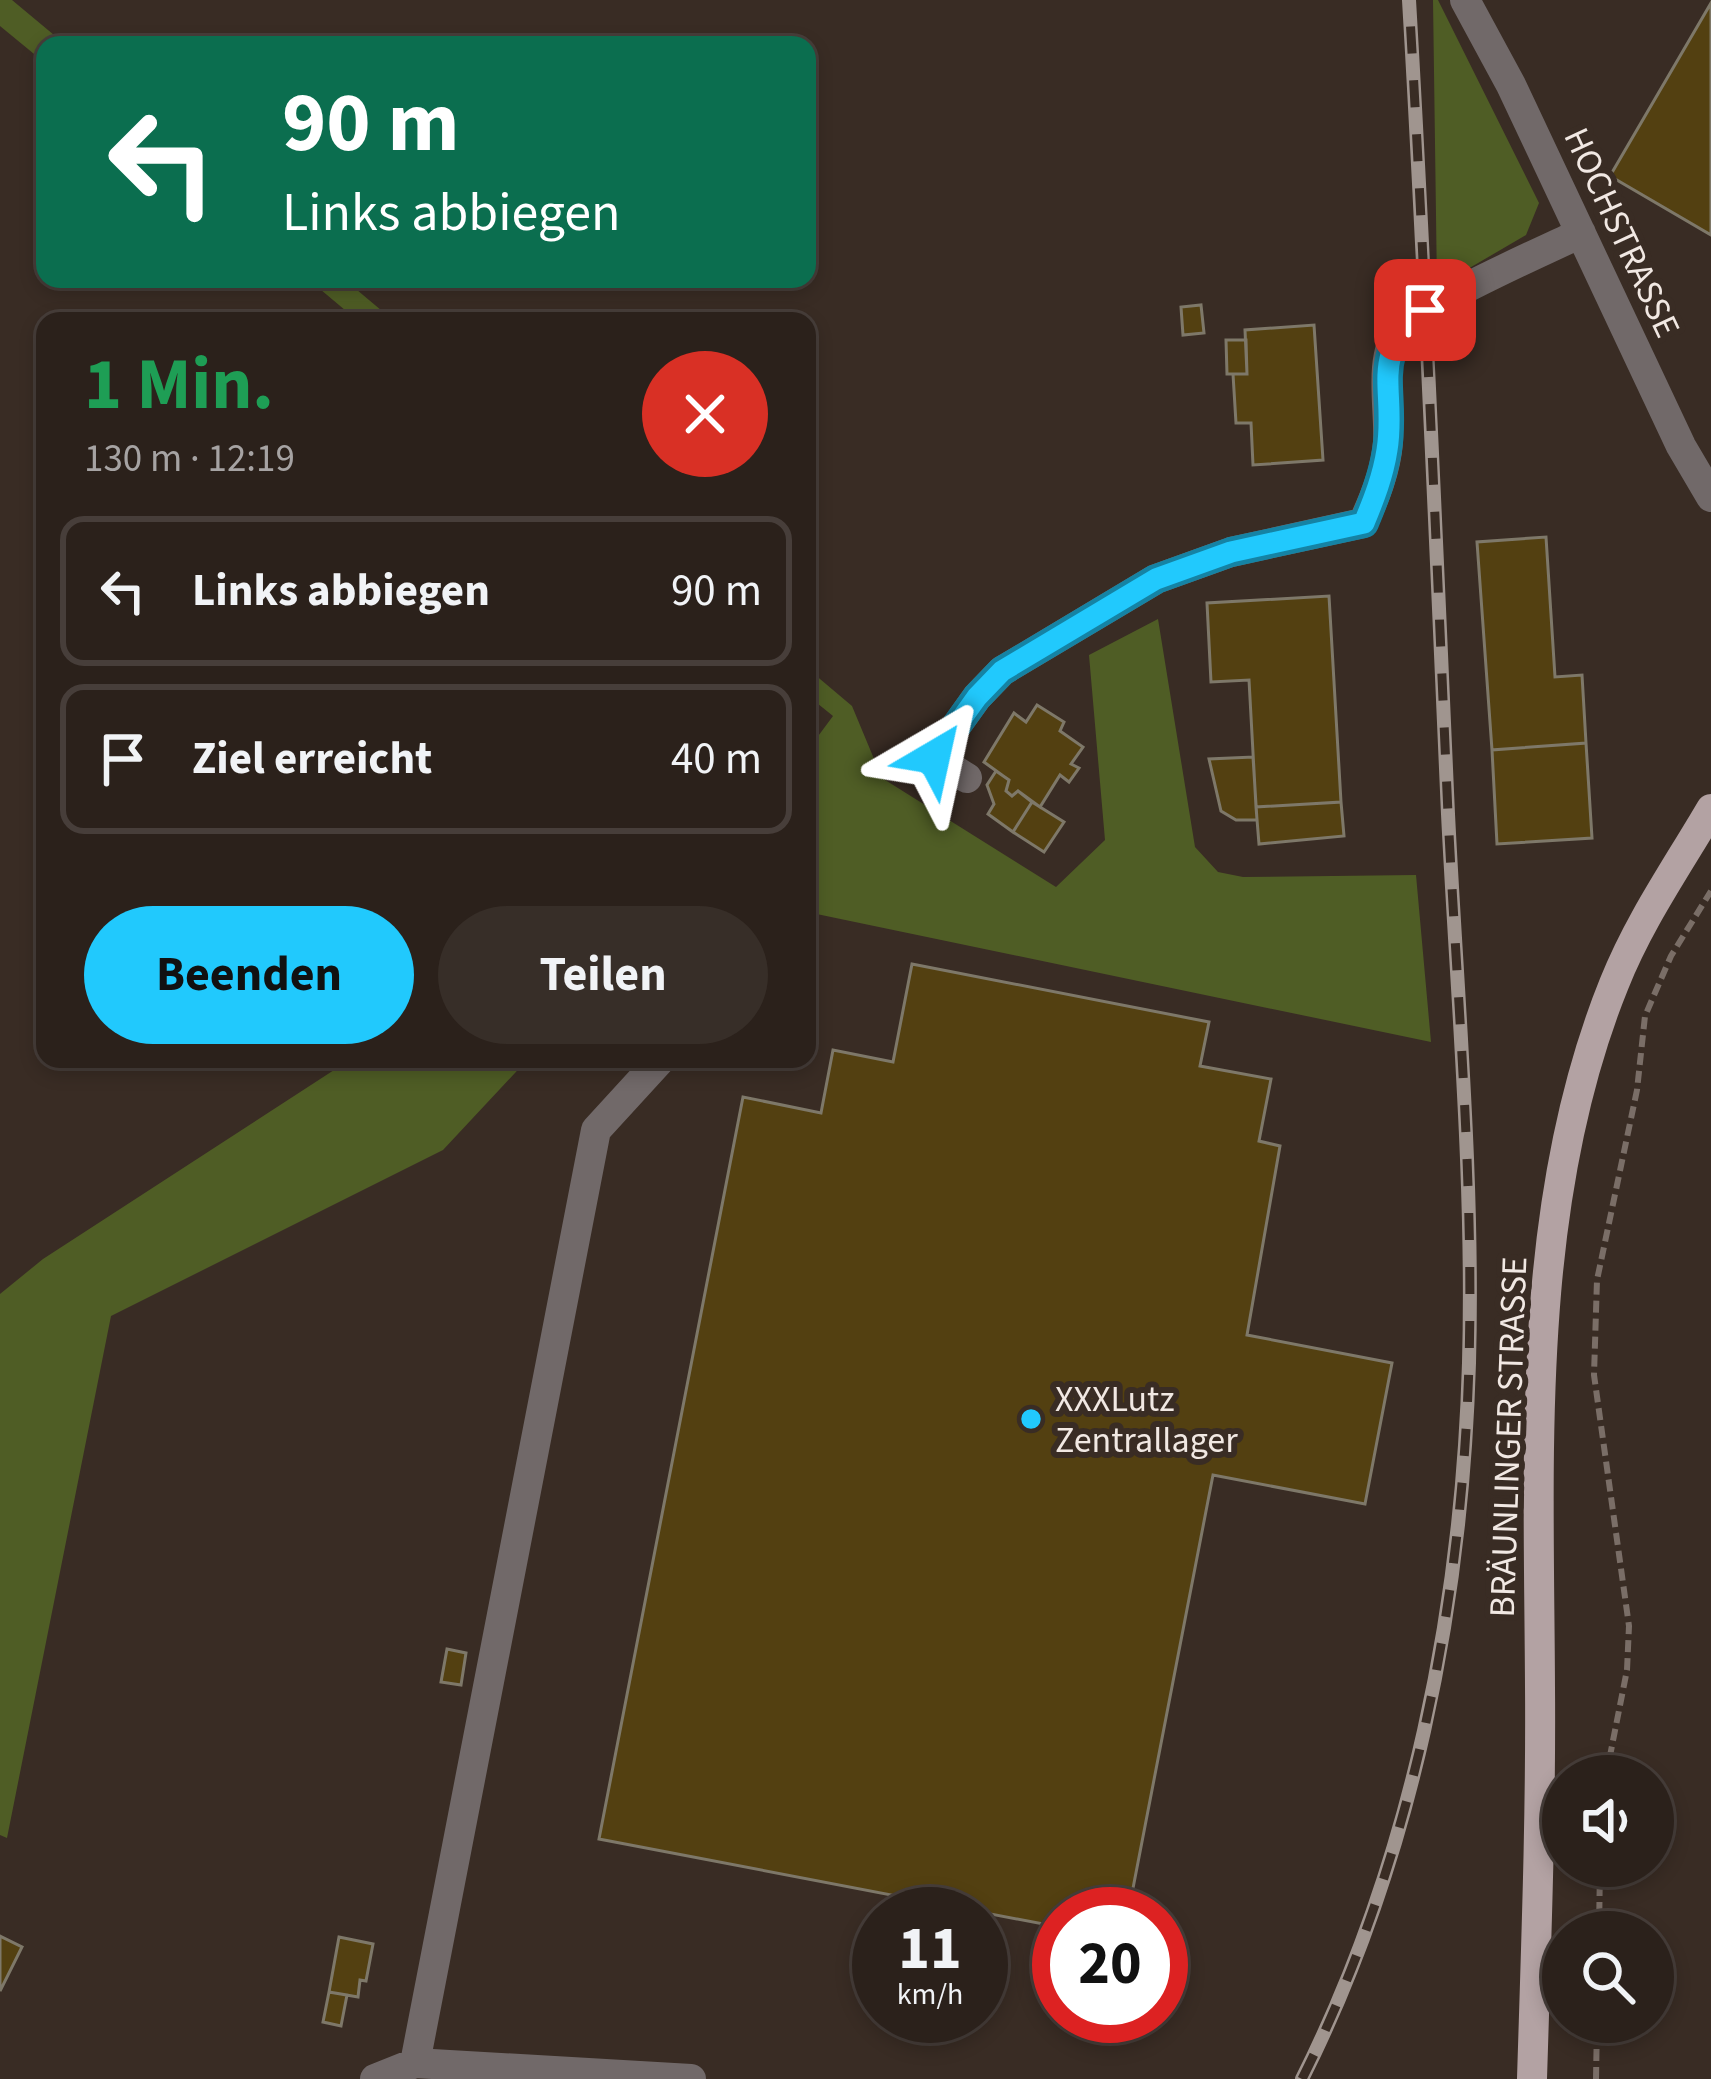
<!DOCTYPE html>
<html lang="de">
<head>
<meta charset="utf-8">
<style>
  body { margin:0; font-family:"Source Sans 3",sans-serif; background:#372e28; color:#f1f3f6; height:100vh; display:flex; flex-direction:column; font-size:45px; white-space:nowrap }
  * { box-sizing:border-box; margin:0 }
  p { font-size:39px; color:#a6a3a3 }
  .icon { flex:none; width:66px; height:66px; fill:none; stroke:currentColor; stroke-width:2; stroke-linecap:round; stroke-linejoin:round }
  .map { position:relative; flex:1; overflow:hidden }
  .panel { position:absolute; left:36px; top:312px; width:780px; height:756px; display:flex; flex-direction:column; background:#2b211b; border-radius:24px; box-shadow:0 6px 18px #0003,0 0 0 3px #473e3a }
  .panel>* { flex:none }
  .hud { position:absolute; left:36px; top:36px; width:780px; height:252px; border-radius:24px; box-shadow:0 6px 18px #0003,0 0 0 3px #473e3a; background:#0b6e4f; color:#fff; overflow:hidden }
  .fabs { position:absolute; left:1542px; top:1755px; display:grid; gap:24px }
  .fabs a { display:grid; place-items:center; width:132px; height:132px; border-radius:50%; background:#2b211b; box-shadow:0 6px 18px #0003,0 0 0 3px #473e3a; font-size:60px }
  .speed { position:absolute; left:852px; top:1887px; display:flex; gap:24px; font-size:60px; font-weight:700; text-align:center }
  .speed>* { display:grid; place-content:center; width:156px; height:156px; border-radius:50%; background:#2b211b; box-shadow:0 6px 18px #0003,0 0 0 3px #473e3a; line-height:1 }
  .speed small { font-size:30px; font-weight:400 }
  .speed .limit { border:18px solid #d22; background:#fff; color:#111 }
  .pin { position:absolute; display:grid; place-items:center; width:102px; height:102px; color:#fff; margin:-51px; border-radius:24px; box-shadow:0 6px 18px #0006 }
  .me { position:absolute; width:132px; margin:-66px; rotate:36deg; stroke-linejoin:round; filter:drop-shadow(0 0 9px #0008) }
  .turn { display:flex; align-items:center; gap:42px; height:252px; padding:0 48px; font-size:54px }
  .turn .icon { width:156px; height:156px; stroke-width:2.5 }
  .turn b { display:block; font-size:84px; line-height:102px }
  .round { display:grid; place-items:center; flex:none; width:126px; height:126px; border-radius:63px; background:#372e28 }
  .overview { display:flex; align-items:center; justify-content:space-between; height:204px; padding:0 48px }
  h1 { font-size:72px; font-weight:700; line-height:90px; color:#1e9e55 }
  .button { display:flex; gap:24px; margin-top:auto; padding:24px 48px }
  .button a { flex:1; height:138px; border-radius:72px; background:#21c9fd; color:#111; font-size:48px; font-weight:700; line-height:138px; text-align:center }
  .button a+a { background:#372e28; color:#f1f3f6 }
  ul { padding:0; list-style:none }
  li { display:flex; align-items:center; gap:36px; height:150px; margin:0 24px 18px; padding:0 24px; border:6px solid #473e3a; border-radius:24px }
  li div { flex:1 }
  li b { display:block; font-size:45px }
  li em { font-style:normal }
  .map>svg:first-child { display:block }
  .green { fill:#4f5d25 }
  .building { fill:#534011; stroke:#7e7869; stroke-width:3 }
  .lines { fill:none; stroke-linecap:round; stroke-linejoin:round }
  .path { stroke:#7a6e67; stroke-width:6; stroke-dasharray:12 6; stroke-linecap:butt }
  .minor { stroke:#716969; stroke-width:30 }
  .major { stroke:#b3a2a3; stroke-width:30 }
  .rail-casing { stroke:#a0958f; stroke-width:14 }
  .rail { stroke:#392c24; stroke-width:9; stroke-dasharray:27; stroke-linecap:butt }
  .route-casing { stroke:#1583a4; stroke-width:30 }
  .route { stroke:#21c9fd; stroke-width:21 }
  .poi-dot { fill:#21c9fd; stroke:#392c24; stroke-width:4.5 }
  .labels { text-anchor:middle; stroke-width:12; stroke-linejoin:round; paint-order:stroke }
  .street-label { font-size:36px; fill:#f1e8e3; stroke:#392c24 }
  .poi-label { font-size:36px; fill:#f1e8e3; stroke:#392c24; text-anchor:start }
</style>
</head>
<body>
<div class="map">
<svg width="1711" height="2079" viewBox="0 0 1711 2079">
  <rect width="100%" height="100%" fill="#392c24"/>
  <!-- green -->
  <path class="green" d="M0,0H12L66,45H45V63L0,26Z
    M1433,0H1438L1539,203L1526,235L1437,287Z
    M308,279H344L394,321H358Z
    M1158,619L1195,847L1218,872L1243,877L1416,875L1431,1042L807,912V751L833,716L807,695V668L852,706L882,778L1056,887L1105,840L1089,655Z
    M351,1059H528L443,1150L111,1316L7,1838L0,1835V1294L43,1259Z"/>
  <!-- building -->
  <path class="building" d="M1711,3V235L1610,176Z
    M1201,305L1204,333L1183,335L1181,307Z
    M1314,325L1323,460L1253,465L1251,423H1236L1233,374H1247L1245,330Z
    M1226,340H1246L1247,374H1227Z
    M1546,537L1555,677L1582,675L1586,743L1492,750L1477,542Z
    M1329,596L1341,802L1256,807L1249,680L1211,682L1207,603Z
    M1037,705L1064,722L1060,731L1083,747L1071,764L1079,768L1069,782L1060,775L1040,807L1018,791L1012,796L1006,791L1009,780L984,762L1014,713L1026,722Z
    M1586,743L1592,838L1497,844L1492,750Z
    M1253,757L1257,820H1236L1221,811L1209,759Z
    M996,771L1009,780L1006,791L1012,796L1018,791L1032,802L1013,832L988,814L994,804L987,785Z
    M1032,802L1064,822L1044,852L1013,832Z
    M1341,802L1344,836L1259,844L1256,807Z
    M912,964L1209,1022L1200,1066L1271,1079L1259,1141L1280,1146L1247,1335L1392,1363L1365,1504L1213,1475L1128,1914H1059V1927L599,1839L743,1097L821,1113L833,1050L893,1062Z
    M447,1649L466,1653L461,1685L441,1682Z
    M0,1936L22,1947L0,1991Z
    M339,1937L373,1944L366,1981L360,1980L358,1997L329,1992Z
    M329,1992L347,1995L341,2026L323,2022Z"/>
  <g class="lines">
    <!-- path -->
    <path class="path" d="M1606,1776L1627,1670L1629,1626L1594,1375L1597,1280L1637,1090L1645,1016L1671,956L1711,891
      M1599,1932L1600,1866
      M1596,2079L1597,2022"/>
    <!-- minor -->
    <path class="minor" d="M1465,0L1511,85L1681,446L1711,497
      M967,778L934,757L977,697L1002,671L1156,579L1231,552L1363,523C1375,497 1386,470 1388,442C1390,410 1378,359 1399,331C1417,306 1546,250 1581,233
      M415,2063L596,1130L661,1059
      M375,2079L415,2063L691,2079"/>
    <!-- major -->
    <path class="major" d="M1532,2079C1536,1948 1541,1818 1540,1687C1539,1455 1525,1204 1614,984C1639,921 1677,867 1711,809"/>
    <defs>
      <path id="rail" d="M1302,2079C1412,1860 1462,1607 1469,1363C1474,1180 1457,996 1448,814C1436,542 1425,271 1409,0"/>
    </defs>
    <!-- rail casing -->
    <use href="#rail" class="rail-casing"/>
    <!-- rail -->
    <use href="#rail" class="rail"/>
  </g>
  <g class="lines">
    <defs>
      <path id="route" d="M934,757L977,697L1002,671L1156,579L1231,552L1364,523C1374,499 1383,476 1387,450C1397,389 1367,355 1425,310"/>
    </defs>
    <!-- route casing -->
    <use href="#route" class="route-casing"/>
    <!-- route -->
    <use href="#route" class="route"/>
  </g>
  <!-- markers -->
  <circle class="poi-dot" cx="1031" cy="1419" r="12"/>
  <g class="labels">
    <!-- street labels -->
    <g class="street-label">
      <text transform="translate(1623 232) rotate(65)" y="13">HOCHSTRASSE</text>
      <text transform="translate(1507 1437) rotate(-88)" y="13">BRÄUNLINGER STRASSE</text>
    </g>
    <!-- poi labels -->
    <g class="poi-label">
      <text x="1055" y="1411">XXXLutz<tspan x="1055" dy="41">Zentrallager</tspan></text>
    </g>
  </g>
</svg>
<div class="fabs">
<a><svg class="icon" aria-label="sound" viewBox="0 0 24 24"><path d="M4 9h4l5-4v14l-5-4H4zM17 9q2 3 0 6"/></svg></a>
<a><svg class="icon" aria-label="search" viewBox="0 0 24 24"><circle cx="10" cy="10" r="6"/><path d="M15 15l6 6"/></svg></a>
</div>
<div class="speed"><div>11<small>km/h</small></div><div class="limit">20</div></div>
<div class="pin" style="left:1425px;top:310px;background:#d93025"><svg class="icon" aria-label="arrive" viewBox="0 0 24 24"><path d="M6 21V4h12l-3 4 3 4H6"/></svg></div>
<svg class="me" style="left:934px;top:757px" viewBox="-20 -20 40 40"><path d="M0-17L14 15 0 8-14 15z" fill="#21c9fd" stroke="#fff" stroke-width="4"/></svg>
<div class="hud">
<div class="turn"><svg class="icon" aria-label="left" viewBox="0 0 24 24"><path d="M17 20v-9H6M10 6l-5 5 5 5"/></svg><div><b>90 m</b>Links abbiegen</div></div>
</div>
<section class="panel">
<div class="overview"><div><h1>1 Min.</h1><p>130 m · 12:19</p></div><a class="round" style="background:#d93025;color:#fff"><svg class="icon" aria-label="close" viewBox="0 0 24 24"><path d="M6 6l12 12M18 6L6 18"/></svg></a></div>
<ul>
<li><svg class="icon" aria-label="left" viewBox="0 0 24 24"><path d="M17 20v-9H6M10 6l-5 5 5 5"/></svg><div><b>Links abbiegen</b></div><em>90 m</em></li>
<li><svg class="icon" aria-label="arrive" viewBox="0 0 24 24"><path d="M6 21V4h12l-3 4 3 4H6"/></svg><div><b>Ziel erreicht</b></div><em>40 m</em></li>
</ul>
<div class="button"><a>Beenden</a><a>Teilen</a></div>
</section>
</div>
</body>
</html>
